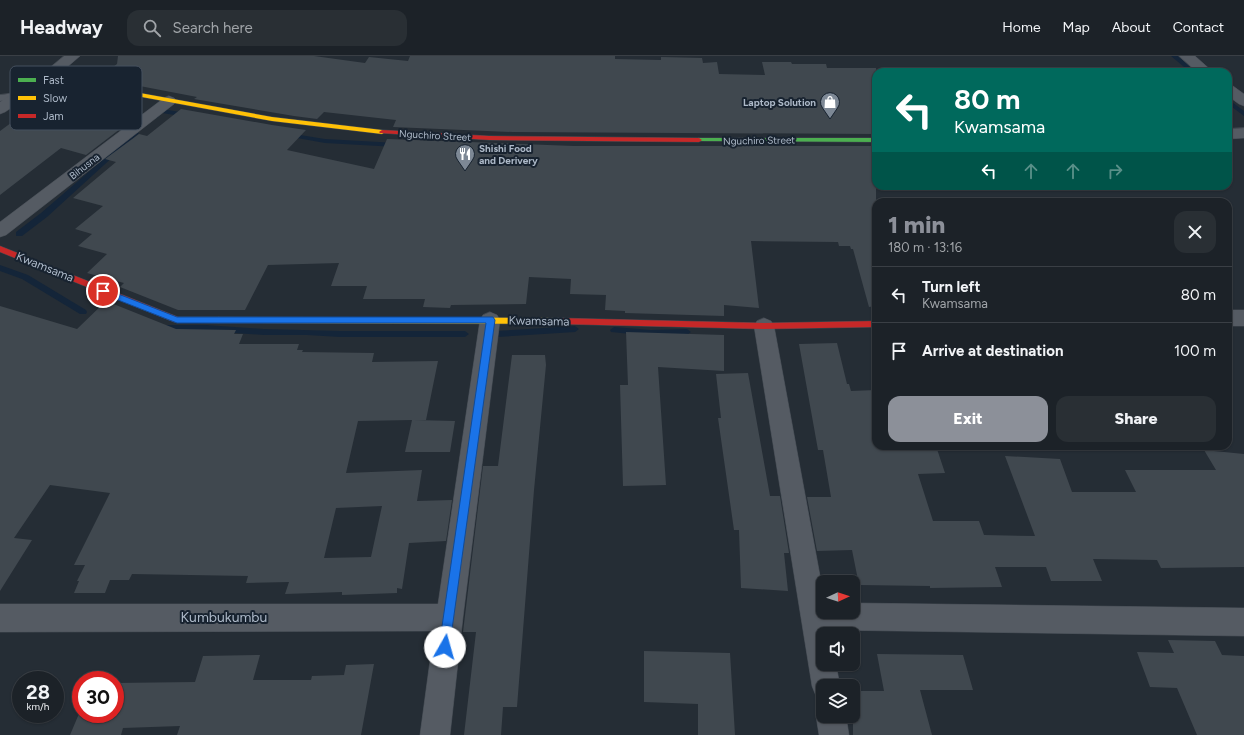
<!DOCTYPE html>
<html lang="en">
<head>
<meta charset="utf-8">
<style>
  body { margin:0; font-family:Figtree,sans-serif; background:#292f34; color:#f1f3f6; height:100vh; display:flex; flex-direction:column; font-size:15px; white-space:nowrap }
  * { box-sizing:border-box; margin:0 }
  p { font-size:13px; color:#a0a4a8 }
  .icon { flex:none; width:22px; height:22px; fill:none; stroke:currentColor; stroke-width:2; stroke-linecap:round; stroke-linejoin:round }
  .map { position:relative; flex:1; overflow:hidden }
  .details { position:absolute; left:872px; top:142px; width:360px; height:252px; display:flex; flex-direction:column; background:#1c2228; border-radius:12px; box-shadow:0 1px 3px #0004,0 0 0 1px #3a3f45 }
  .details>* { flex:none }
  .hud { position:absolute; left:872px; top:12px; width:360px; height:122px; border-radius:12px; box-shadow:0 1px 3px #0004,0 0 0 1px #3a3f45; background:#00695c; color:#fff; overflow:hidden }
  .needle { width:26px; rotate:87deg }
  .fabs { position:absolute; left:816px; top:519px; display:grid; gap:8px }
  .fabs a { display:grid; place-items:center; width:44px; height:44px; border-radius:8px; background:#1c2228; box-shadow:0 1px 3px #0004,0 0 0 1px #3a3f45; font-size:20px }
  .speed { position:absolute; left:12px; top:615px; display:flex; gap:8px; font-size:20px; font-weight:700; text-align:center }
  .speed>* { display:grid; place-content:center; width:52px; height:52px; border-radius:50%; background:#1c2228; box-shadow:0 1px 3px #0004,0 0 0 1px #3a3f45; line-height:1 }
  .speed small { font-size:10px; font-weight:400 }
  .speed .limit { border:6px solid #d22; background:#fff; color:#111 }
  .pin { position:absolute; display:grid; place-items:center; width:34px; height:34px; color:#fff; margin:-17px; border:2px solid #fff; border-radius:50%; box-shadow:0 1px 4px #0007 }
  .me { position:absolute; width:44px; margin:-22px; rotate:7deg; stroke-linejoin:round; filter:drop-shadow(0 0 3px #0008) }
  .turn { display:flex; align-items:center; gap:14px; height:84px; padding:0 16px; font-size:18px }
  .turn .icon { width:52px; height:52px; stroke-width:2.5 }
  .turn b { display:block; font-size:28px; line-height:34px }
  .lanes { display:flex; align-items:center; height:38px; padding:0 16px; background:#0003; justify-content:center; gap:20px; direction:ltr }
  .lanes .off { opacity:.35 }
  .round { display:grid; place-items:center; flex:none; width:42px; height:42px; border-radius:12px; background:#292f34 }
  .overview { display:flex; align-items:center; justify-content:space-between; height:68px; padding:0 16px }
  h1 { font-size:24px; font-weight:800; line-height:30px; color:#8c9099 }
  .button { display:flex; gap:8px; margin-top:auto; padding:8px 16px }
  .button a { flex:1; height:46px; border-radius:12px; background:#8c9099; color:#fff; font-size:16px; font-weight:800; line-height:46px; text-align:center }
  .button a+a { background:#292f34; color:#f1f3f6 }
  ul { padding:0; list-style:none }
  li { display:flex; align-items:center; gap:12px; height:56px; padding:0 16px; border-top:1px solid #3a3f45 }
  li div { flex:1 }
  li b { display:block; font-size:15px }
  li em { font-style:normal }
  header { display:flex; align-items:center; gap:24px; box-sizing:border-box; height:56px; padding:0 20px; background:#1c2228; border-bottom:1px solid #3a3f45 }
  header strong { font-size:19px }
  nav { display:flex; gap:22px; margin-inline-start:auto; font-size:14px }
  .search { width:280px; height:36px; background:#292f34; display:flex; align-items:center; gap:10px; box-sizing:border-box; padding:0 14px; border-radius:12px; color:#a0a4a8; font-size:15px }
  .map>svg:first-child { display:block }
  .lines { fill:none; stroke-linecap:round; stroke-linejoin:round }
  .stream { fill:#142539; fill-rule:evenodd }
  .building { fill:#40484f; fill-rule:evenodd }
  .lane-casing { stroke:#424951; stroke-width:1 }
  .street-casing { stroke:#424951; stroke-width:1 }
  .fast-casing { stroke:#424951; stroke-width:1 }
  .slow-casing { stroke:#424951; stroke-width:1 }
  .jam-casing { stroke:#424951; stroke-width:1 }
  .lane { fill:#555b63; fill-rule:evenodd }
  .street { fill:#555b63; fill-rule:evenodd }
  .fast { fill:#4caf50; fill-rule:evenodd }
  .slow { fill:#ffc107; fill-rule:evenodd }
  .jam { fill:#c62828; fill-rule:evenodd }
  .route { fill:#1a73e8; stroke:#114b97 }
  .labels { text-anchor:middle; stroke-width:4; stroke-linejoin:round; paint-order:stroke }
  .far-poi-label { font-size:10px; font-weight:bold; fill:#adb9c8; stroke:#182330; text-anchor:end }
  .far-street-label { font-size:10px; fill:#adb9c8; stroke:#182330 }
  .street-label { font-size:12px; fill:#adb9c8; stroke:#182330 }
  .near-street-label { font-size:14px; fill:#adb9c8; stroke:#182330 }
  .key { fill:#182330; stroke:#45505e; stroke-width:1 }
  .key-label { font-size:11px; fill:#adb9c8 }
</style>
</head>
<body>
<header>
<strong>Headway</strong>
<div class="search"><svg class="icon" aria-label="search" viewBox="0 0 24 24"><circle cx="10" cy="10" r="6"/><path d="M15 15l6 6"/></svg>Search here</div>
<nav><a>Home</a><a>Map</a><a>About</a><a>Contact</a></nav>
</header>
<div class="map">
<svg width="1244" height="679" viewBox="0 0 1244 679">
  <rect width="100%" height="100%" fill="#252d35"/>
  <g class="lines">
    <!-- stream -->
    <path class="stream" d="M1171,0H1178L1197,16H1190Z
      M1228,43L1244,55V60L1228,48Z
      M161,53L187,57L190,59L187,61L162,57L157,62H153V60Z
      M136,75L139,77L138,78L47,161L22,180H16V176L41,157Z
      M288,77L325,83L397,87L400,89L397,91L325,87L286,80L285,79Z
      M0,209L28,219L86,254L87,256L86,258H80L22,223L0,215Z
      M162,269H206L264,273L340,275H465L469,278L465,281H340L307,279H264L206,275H162L158,272Z
      M575,270L579,273L575,276L497,281L493,278L497,275Z
      M614,271L651,274L687,273L691,276L687,279L651,280L611,276L610,274Z"/>
  </g>
  <!-- building -->
  <path class="building" d="M118,0H314L365,7L369,1L408,5L410,0H615V3L661,4V1L702,2L703,7L717,6L719,18L765,19L762,6H791L792,8H826L827,12H876V78L513,76L393,71L396,64L324,56L317,63L294,60L194,43L197,41L98,22L117,8Z
    M49,39L79,44L60,59L120,73L86,99L61,92L0,139V75Z
    M181,53L272,69L306,74L287,94L374,113L387,83L574,90H876V250L869,251L853,193H851L850,190H839L838,186L751,185L759,252L724,249V260L625,257V255L605,254L606,239L570,238L571,223L529,221L526,248L451,249L450,252L423,251L425,243H363L367,230H331L339,207L268,209L245,254H178L120,231L124,227L87,217L107,198L78,190L92,178L75,173L103,150L73,142L116,106L105,103L139,78L147,80Z
    M106,245L176,273L236,274L234,278H243L239,288H299L297,294H303L302,296L374,297L372,306L438,305L426,364H414L455,365L450,396H405L412,364L358,365L346,417L422,414L417,445L452,444L446,485L409,487L402,533L397,532V537L342,539V536L285,538L289,526L246,527L248,520L132,518L129,524H110L105,537H74L79,525H77L85,509H74L110,437L50,429L14,482L32,484L0,535V250L77,273ZM382,450L371,501L324,502L336,452Z
    M626,276L724,279V315L658,311L666,429L623,430L620,329H628Z
    M837,287L847,328H849L851,335L876,334V390H936L945,417L918,418L933,465H979L984,479L1035,480L1005,400L1060,403L1072,436H1136L1125,414H1216L1204,394L1244,398V511L1161,512L1157,504L1093,503L1102,525H1051L1046,511H995L1002,531L930,532V530L859,529L852,494L817,495L807,441H831L823,394H818L799,288Z
    M512,299H545L546,309L534,434L517,651H503L501,679H464L476,576H463L483,410H498Z
    M748,317L770,440H780L789,497H784L788,535L741,532L739,474H734L718,362H721L716,318Z
    M1168,584L1215,585L1222,599L1244,600V679H1197L1177,632L1150,631L1137,596L1174,597Z
    M644,595L730,597L735,679H698V648L644,646Z
    M877,598L963,599L973,634H920L932,679H853V635H884Z
    M260,599L253,624H311L312,620L344,619L346,609L374,608L361,679H177L180,670L123,672L121,679H70L81,653V658H115V627L195,626L203,600Z"/>
  <g class="lines">
    <defs>
      <path id="lane" d="M21,36L25,37L26,39L25,41L0,45V39Z"/>
      <path id="street" d="M64,0H80L51,25L5,56L0,58V46L41,19Z
        M1179,0H1195L1213,16H1197Z
        M1228,28L1233,30L1244,38V50L1239,48L1228,40Z
        M169,40L174,42L177,45L174,48L6,179L0,181V166L164,42Z
        M1244,72V82L1228,83V73Z
        M1228,254H1244V270H1228Z
        M490,256L497,259L500,264L463,561L450,679H420L434,575L0,576V548H438L480,264L483,259Z
        M764,262L771,265L774,270L823,536V556H853V547L1244,552V580L830,574L831,578H823V608H836L840,630H823V643L816,640L812,630L754,270L757,265Z
        M823,649V660H846L849,679H819L816,660L821,650Z"/>
      <path id="fast" d="M699,82H876V86L697,85L696,84Z"/>
      <path id="slow" d="M46,20L272,61L382,74L385,76L382,78L272,65L44,23L43,22Z
        M219,261L558,262L562,265L558,268L219,267L215,264Z"/>
      <path id="jam" d="M382,74L489,80L699,82L702,84L699,86L489,84L380,77L379,76Z
        M0,190L178,261H219L223,264L219,267L174,266L0,196Z
        M558,262L764,267L876,265V271L764,273L558,268L554,265Z"/>
    </defs>
    <!-- lane casing -->
    <use href="#lane" class="lane-casing"/>
    <!-- street casing -->
    <use href="#street" class="street-casing"/>
    <!-- fast casing -->
    <use href="#fast" class="fast-casing"/>
    <!-- slow casing -->
    <use href="#slow" class="slow-casing"/>
    <!-- jam casing -->
    <use href="#jam" class="jam-casing"/>
    <!-- lane -->
    <use href="#lane" class="lane"/>
    <!-- street -->
    <use href="#street" class="street"/>
    <!-- fast -->
    <use href="#fast" class="fast"/>
    <!-- slow -->
    <use href="#slow" class="slow"/>
    <!-- jam -->
    <use href="#jam" class="jam"/>
  </g>
  <!-- route -->
  <path class="route" d="M103,232L177,261H493L495,264L449,595L445,596L441,595L439,591L486,267H177L100,237V233Z"/>
  <!-- icons -->
  <defs>
    <symbol id="shop-pin" viewBox="-11 -11 22 30"><path d="M0 17L-7.5 6A9.5 9.5 0 1 1 7.5 6Z" fill="#7d8895" stroke="#182330"/><path d="M-5-2.5h2.3a2.7 3.5 0 0 1 5.4 0H5L5.5 6h-11ZM-1.5-2.5h3a1.5 2.3 0 0 0-3 0Z" fill="#fff"/></symbol>
    <symbol id="restaurant-pin" viewBox="-11 -11 22 30"><path d="M0 17L-7.5 6A9.5 9.5 0 1 1 7.5 6Z" fill="#7d8895" stroke="#182330"/><path d="M-5-6h1v4h1v-4h1v4h1v-4h1v5L-1.5 .5V6h-2V.5L-5-1ZM5-6V6H3V1.5H1.5Q1.5-4 5-6Z" fill="#fff"/></symbol>
  </defs>
  <g fill-rule="evenodd">
    <use href="#shop-pin" x="819" y="35" width="22" height="30"/>
    <use href="#restaurant-pin" x="454" y="87" width="22" height="30"/>
  </g>
  <g class="labels">
    <!-- far-poi labels -->
    <g class="far-poi-label">
      <text x="816" y="50">Laptop Solution</text>
      <text x="479" y="96" text-anchor="start">Shishi Food<tspan x="479" dy="12">and Derivery</tspan></text>
    </g>
    <!-- far-street labels -->
    <g class="far-street-label">
      <text transform="translate(435 79) rotate(3)" y="4">Nguchiro Street</text>
      <text transform="translate(759 84) rotate(-1)" y="4">Nguchiro Street</text>
      <text transform="translate(84 110) rotate(-38)" y="4">Bihusna</text>
    </g>
    <!-- street labels -->
    <g class="street-label">
      <text transform="translate(45 211) rotate(22)" y="4">Kwamsama</text>
      <text transform="translate(539 265) rotate(1)" y="4">Kwamsama</text>
    </g>
    <!-- near-street labels -->
    <g class="near-street-label">
      <text x="224" y="566">Kumbukumbu</text>
    </g>
  </g>
  <!-- legend -->
  <rect x="10" y="10" width="132" height="64" rx="6" class="key"/>
  <rect x="18" y="22" width="18" height="4" fill="#4caf50"/>
  <rect x="18" y="40" width="18" height="4" fill="#ffc107"/>
  <rect x="18" y="58" width="18" height="4" fill="#c62828"/>
  <g class="key-label">
    <text x="43" y="28">Fast</text>
    <text x="43" y="46">Slow</text>
    <text x="43" y="64">Jam</text>
  </g>
</svg>
<div class="fabs">
<a><svg class="needle" viewBox="-14 -14 28 28"><path d="M0-13l5 13h-10z" fill="#e53935"/><path d="M0 13l5-13h-10z" fill="#a0a4a8"/></svg></a>
<a><svg class="icon" aria-label="sound" viewBox="0 0 24 24"><path d="M4 9h4l5-4v14l-5-4H4zM17 9q2 3 0 6"/></svg></a>
<a><svg class="icon" aria-label="layers" viewBox="0 0 24 24"><path d="M12 4l9 5-9 5-9-5zM3 14l9 5 9-5"/></svg></a>
</div>
<div class="speed"><div>28<small>km/h</small></div><div class="limit">30</div></div>
<div class="pin" style="left:103px;top:235px;background:#d93025"><svg class="icon" aria-label="arrive" viewBox="0 0 24 24"><path d="M6 21V4h12l-3 4 3 4H6"/></svg></div>
<svg class="me" style="left:445px;top:591px" viewBox="-20 -20 40 40"><circle r="19" fill="#fff"/><path d="M0-13L10 11 0 6-10 11z" fill="#1a73e8"/></svg>
<div class="hud">
<div class="turn"><svg class="icon" aria-label="left" viewBox="0 0 24 24"><path d="M17 20v-9H6M10 6l-5 5 5 5"/></svg><div><b>80 m</b>Kwamsama</div></div>
<div class="lanes"><svg class="icon" aria-label="left" viewBox="0 0 24 24"><path d="M17 20v-9H6M10 6l-5 5 5 5"/></svg><svg class="icon off" aria-label="ahead" viewBox="0 0 24 24"><path d="M12 20V5M6 11l6-6 6 6"/></svg><svg class="icon off" aria-label="ahead" viewBox="0 0 24 24"><path d="M12 20V5M6 11l6-6 6 6"/></svg><svg class="icon off" aria-label="right" viewBox="0 0 24 24"><path d="M7 20v-9h11M14 6l5 5-5 5"/></svg></div>
</div>
<section class="details">
<div class="overview"><div><h1>1 min</h1><p>180 m · 13:16</p></div><a class="round"><svg class="icon" aria-label="close" viewBox="0 0 24 24"><path d="M6 6l12 12M18 6L6 18"/></svg></a></div>
<ul>
<li><svg class="icon" aria-label="left" viewBox="0 0 24 24"><path d="M17 20v-9H6M10 6l-5 5 5 5"/></svg><div><b>Turn left</b><p>Kwamsama</p></div><em>80 m</em></li>
<li><svg class="icon" aria-label="arrive" viewBox="0 0 24 24"><path d="M6 21V4h12l-3 4 3 4H6"/></svg><div><b>Arrive at destination</b></div><em>100 m</em></li>
</ul>
<div class="button"><a>Exit</a><a>Share</a></div>
</section>
</div>
</body>
</html>
